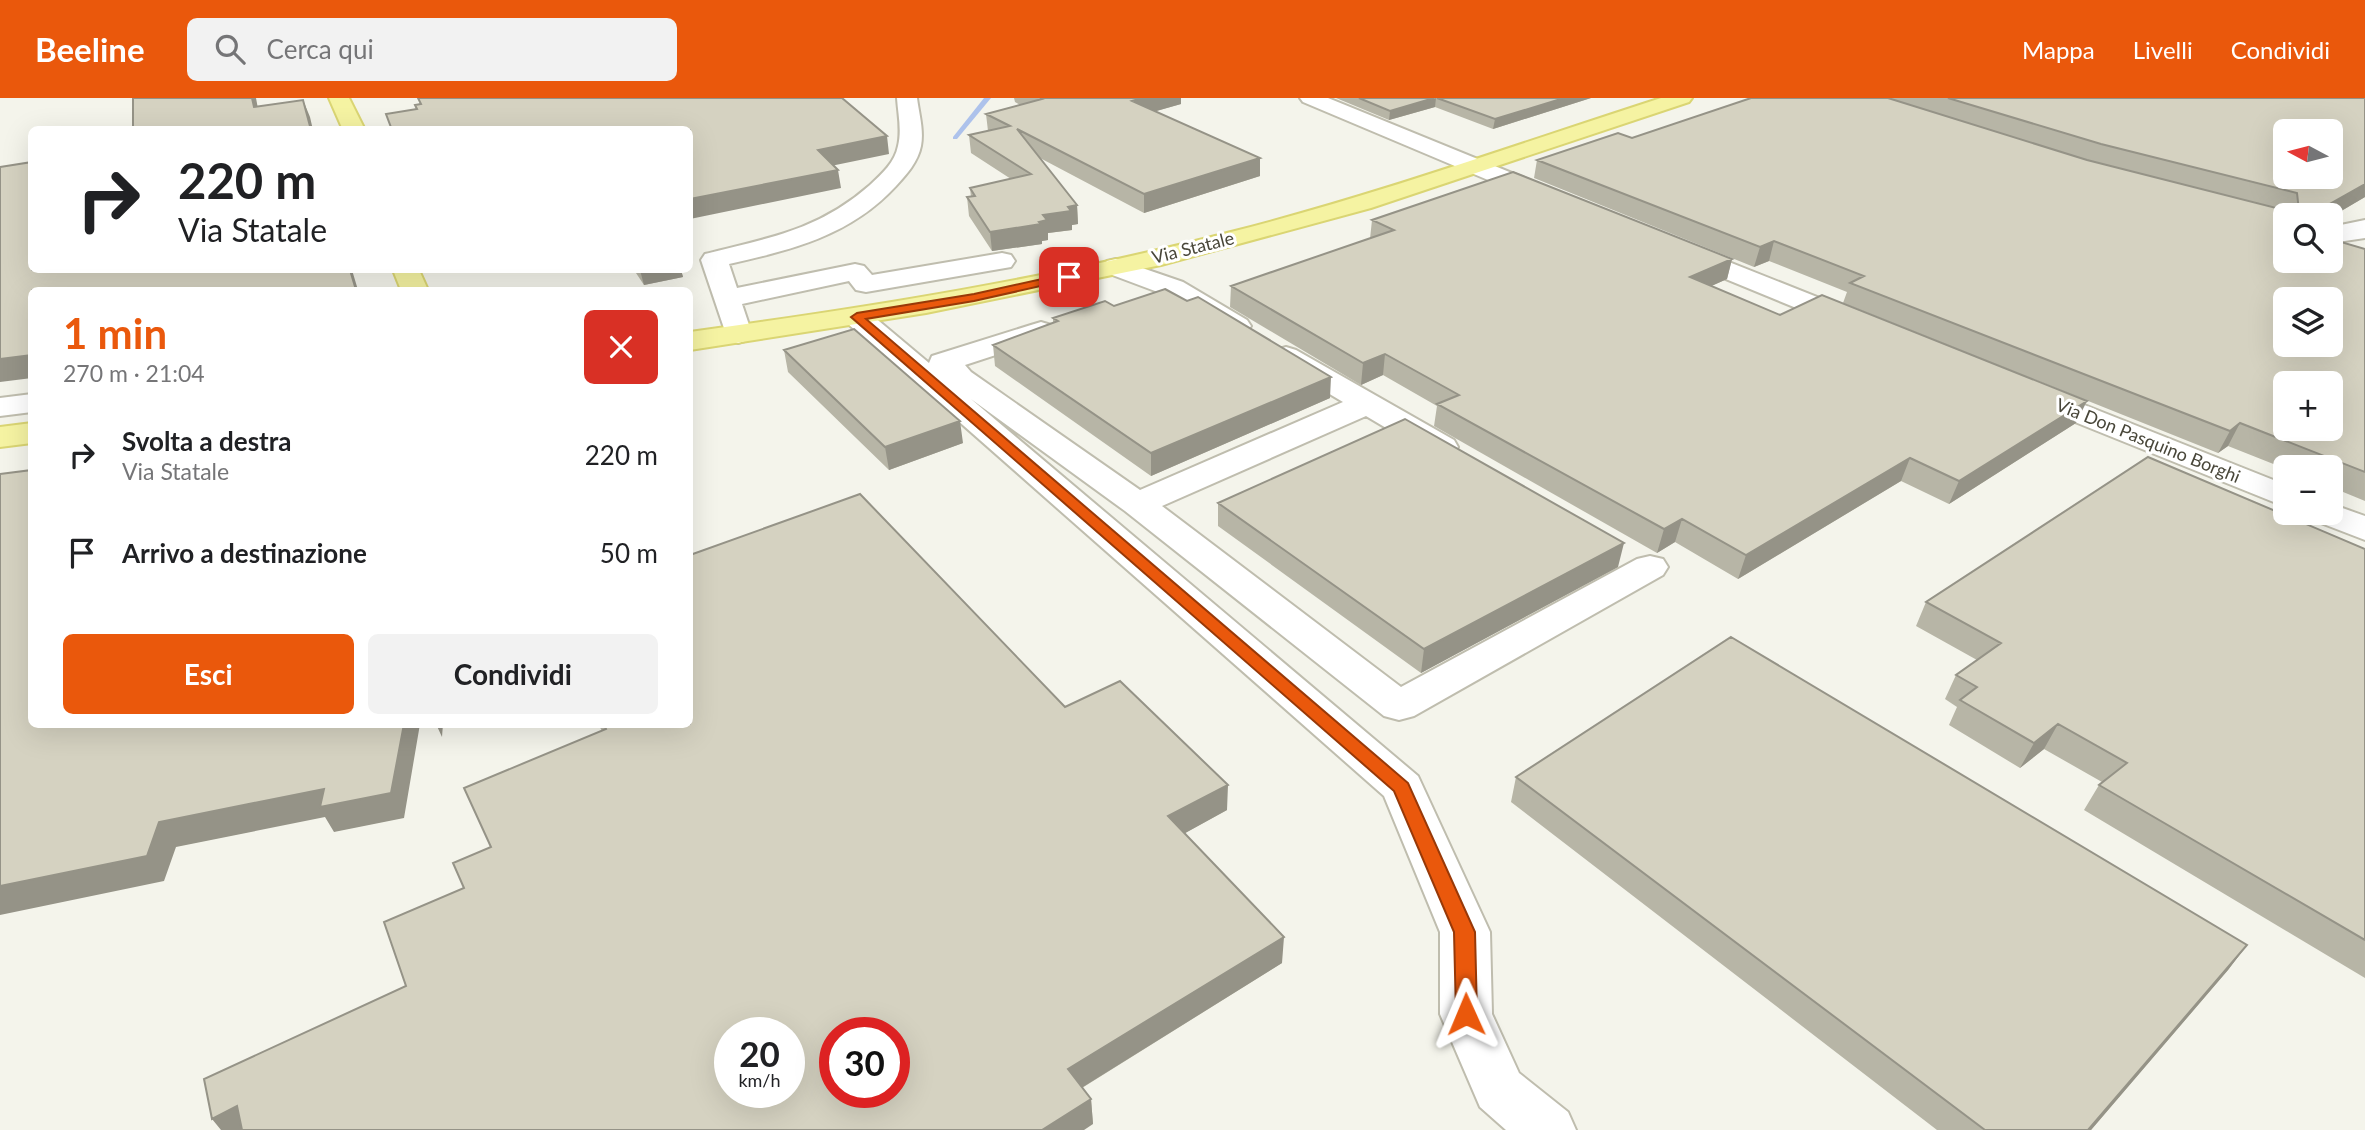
<!DOCTYPE html>
<html lang="it">
<head>
<meta charset="utf-8">
<style>
  body { margin:0; font-family:Lato,sans-serif; background:#f2f2f2; color:#202124; height:100vh; display:flex; flex-direction:column; font-size:26px; white-space:nowrap }
  * { box-sizing:border-box; margin:0 }
  p { font-size:23px; color:#757577 }
  .icon { flex:none; width:38px; height:38px; fill:none; stroke:currentColor; stroke-width:2; stroke-linecap:round; stroke-linejoin:round }
  .map { position:relative; flex:1; overflow:hidden }
  .drawer { position:absolute; left:28px; top:189px; width:665px; height:441px; display:flex; flex-direction:column; background:#fff; border-radius:10px; box-shadow:0 7px 28px #0002 }
  .drawer>* { flex:none }
  .top-card { position:absolute; left:28px; top:28px; width:665px; height:147px; border-radius:10px; box-shadow:0 7px 28px #0002; background:#fff; color:#202124; overflow:hidden }
  .needle { width:46px; rotate:277deg }
  .tools { position:absolute; left:2273px; top:21px; display:grid; gap:14px }
  .tools a { display:grid; place-items:center; width:70px; height:70px; border-radius:10px; background:#fff; box-shadow:0 7px 28px #0002; font-size:35px }
  .speed { position:absolute; left:714px; top:919px; display:flex; gap:14px; font-size:35px; font-weight:700; text-align:center }
  .speed>* { display:grid; place-content:center; width:91px; height:91px; border-radius:50%; background:#fff; box-shadow:0 7px 28px #0002; line-height:1 }
  .speed small { font-size:18px; font-weight:400 }
  .speed .limit { border:10px solid #d22; background:#fff; color:#111 }
  .pin { position:absolute; display:grid; place-items:center; width:60px; height:60px; color:#fff; margin:-30px; border-radius:14px; box-shadow:0 4px 10px #0006 }
  .me { position:absolute; width:77px; margin:-38px; rotate:359deg; stroke-linejoin:round; filter:drop-shadow(0 0 5px #0008) }
  .turn { display:flex; align-items:center; gap:24px; height:147px; padding:0 35px; font-size:32px }
  .turn .icon { width:91px; height:91px; stroke-width:2.5 }
  .turn b { display:block; font-size:49px; line-height:60px }
  .round { display:grid; place-items:center; flex:none; width:74px; height:74px; border-radius:10px; background:#f2f2f2 }
  .overview { display:flex; align-items:center; justify-content:space-between; height:119px; padding:0 35px }
  h1 { font-size:42px; font-weight:700; line-height:52px; color:#ea580c }
  .cta { display:flex; gap:14px; margin-top:auto; padding:14px 35px }
  .cta a { flex:1; height:80px; border-radius:10px; background:#ea580c; color:#fff; font-size:28px; font-weight:700; line-height:80px; text-align:center }
  .cta a+a { background:#f2f2f2; color:#202124 }
  ul { padding:0; list-style:none }
  li { display:flex; align-items:center; gap:21px; height:98px; padding:0 35px }
  li div { flex:1 }
  li b { display:block; font-size:26px }
  li em { font-style:normal }
  header { display:flex; align-items:center; gap:42px; box-sizing:border-box; height:98px; padding:0 35px; background:#ea580c; color:#fff }
  header strong { font-size:33px }
  nav { display:flex; gap:38px; margin-inline-start:auto; font-size:24px }
  .search { width:490px; height:63px; background:#f2f2f2; display:flex; align-items:center; gap:18px; box-sizing:border-box; padding:0 24px; border-radius:10px; color:#757577; font-size:26px }
  .map>svg:first-child { display:block }
  .lines { fill:none; stroke-linecap:round; stroke-linejoin:round }
  .stream { fill:#adc2eb; fill-rule:evenodd }
  .minor-casing { stroke:#bfbdae; stroke-width:4 }
  .major-casing { stroke:#dad573; stroke-width:4 }
  .minor { fill:#fff; fill-rule:evenodd }
  .major { fill:#f5f3a2; fill-rule:evenodd }
  .wall { fill:#b7b5a6 }
  .shaded-wall { fill:#959387 }
  .building { fill:#d5d2c1; stroke:#959387; stroke-width:2; fill-rule:evenodd }
  .route { fill:#ea580c; stroke:#983908; stroke-width:2 }
  .labels { text-anchor:middle; stroke-width:6; stroke-linejoin:round; paint-order:stroke }
  .far-street-label { font-size:18px; fill:#484639; stroke:#fff }
</style>
</head>
<body>
<header>
<strong>Beeline</strong>
<div class="search"><svg class="icon" aria-label="search" viewBox="0 0 24 24"><circle cx="10" cy="10" r="6"/><path d="M15 15l6 6"/></svg>Cerca qui</div>
<nav><a>Mappa</a><a>Livelli</a><a>Condividi</a></nav>
</header>
<div class="map">
<svg width="2365" height="1032" viewBox="0 0 2365 1032">
  <rect width="100%" height="100%" fill="#f4f4eb"/>
  <g class="lines">
    <!-- stream -->
    <path class="stream" d="M984,0H991L957,41H953V39Z"/>
    <defs>
      <path id="minor" d="M897,0H917C919,16 924,32 921,48C918,64 906,77 896,88C850,138 791,152 729,166L737,190L855,166L864,168L872,177L1002,155L1011,157L1015,163L1011,169L866,194L856,192L849,183L742,206L752,236L748,242L738,245L728,242L701,162L705,156C769,140 819,132 870,87C882,76 895,64 898,48C902,32 898,16 897,0Z
        M1300,0H1328L1556,93L1559,98L1556,103L1547,105L1538,103L1303,4Z
        M2365,122V140L2331,145V129Z
        M1681,145L1865,218L1869,224L1865,230L1855,233L1845,230L1672,159L1668,153L1672,147Z
        M1116,161L1183,184L1247,222L1251,228L1247,234L1237,237L1227,234L1163,196L1107,175L1103,169L1107,163Z
        M857,211L867,213L929,265L932,258L1031,227L1041,224L1051,227L1055,233L1051,239L965,267L971,274L1140,392L1343,304L1276,264L1271,258L1276,252L1286,249L1296,252L1454,342L1458,349L1454,356L1442,359L1430,356L1366,318L1162,408L1401,589L1637,461L1650,458L1663,461L1668,469L1663,477L1414,618L1399,622L1384,618L1125,413L971,301L1418,678L1490,834L1492,916L1519,975L1568,1014L1576,1032H1506L1480,1009L1440,916V834L1384,698L847,225L843,219L847,213Z
        M2034,287L2286,387V409L2023,303L2019,296L2023,289Z
        M32,296V314L0,318V300Z
        M2331,406L2365,418V442L2313,422L2307,415H2331Z"/>
      <path id="major" d="M329,0H349L365,32H343Z
        M1661,0H1692L1689,4L1371,110L1161,167L926,215L690,252V234C872,209 1053,180 1231,134C1377,97 1518,46 1661,0Z
        M393,172H419L428,192H401Z
        M32,325V345L0,349V329Z"/>
    </defs>
    <!-- minor casing -->
    <use href="#minor" class="minor-casing"/>
    <!-- major casing -->
    <use href="#major" class="major-casing"/>
    <!-- minor -->
    <use href="#minor" class="minor"/>
    <!-- major -->
    <use href="#major" class="major"/>
  </g>
  <!-- wall -->
  <path class="wall" d="M1014,0H1181V6L1156,13L1260,78L1144,115L1040,60L1077,107L1078,126L1072,127V132L1048,135V142L1042,143V146L992,153L969,118L967,99H971L970,90L1011,81L971,55L969,37L988,33L986,16L1020,7L1015,4Z
    M1336,0H1591L1493,31L1435,9L1389,22Z
    M1751,0H2365V99L2331,119L2286,117V163L2365,151V403L2331,389V369H2286V371L2228,348L2218,355L1843,205L1847,194L1769,163L1754,169L1534,80L1537,62L1632,40Z
    M1372,122L1732,161L1727,181L1711,188L1780,217L2076,325L1949,406L1901,383L1738,481L1675,444L1657,455L1434,328L1437,308L1383,277L1361,287L1230,209L1231,188L1370,141Z
    M634,172H681L683,179L644,187Z
    M1187,203L1330,300L1151,378L995,268L993,247L1053,225V220L1114,208Z
    M784,252L963,345L889,372L788,274Z
    M1218,405L1618,469L1421,575L1218,428Z
    M2365,451V880L2084,712L2099,687L2102,684L2044,651L2020,670L1949,627L1957,609L1945,601L1956,577L1977,562L1916,528L1926,504Z
    M1065,609L1227,712L1185,735L1282,865L1082,990L1091,1001L1093,1026L406,888L464,790L491,749L602,633L598,626H690Z
    M1516,679L2247,847L2228,872L2091,1032H1937L1511,704Z"/>
  <!-- shaded-wall -->
  <path class="shaded-wall" d="M252,0H256L261,27L254,9Z
    M1142,0H1181V6L1132,20V3Z
    M1436,0L1435,9L1389,22L1390,13Z
    M1564,0H1591L1493,31L1495,21Z
    M303,2L310,19L313,32H311Z
    M887,38L889,56L821,70L818,52Z
    M1260,60V78L1144,115V96Z
    M838,72L841,90L690,121V101Z
    M2365,86V99L2331,119V117H2310Z
    M1077,107L1078,126L1072,127V132L1048,135V142L1042,143V146L992,153L990,134L1039,124L1043,117L1068,109Z
    M1774,143L1769,163L1754,169L1760,149Z
    M1732,161L1727,181L1685,200L1690,179Z
    M350,172H352L358,192H356Z
    M640,172H681L683,179L644,187Z
    M1385,256L1383,277L1361,287L1363,265Z
    M32,257V280L0,284V261Z
    M1331,279L1330,300L1151,378V355Z
    M2087,303L2076,325L1949,406L1959,383Z
    M960,323L963,345L889,372L885,349Z
    M2240,325L2228,348L2218,355L2230,333Z
    M1910,360L1901,383L1738,481L1746,457Z
    M1682,421L1675,444L1657,455L1664,431Z
    M1624,445L1618,469L1421,575L1424,551Z
    M404,626H420L404,720L334,734L325,719L176,749L164,783L0,817V788L159,724L324,691Z
    M436,626H443L442,639Z
    M2058,626L2044,651L2020,670L2034,645Z
    M1228,687L1227,712L1169,744L1168,718Z
    M1284,839L1282,865L1070,997L1068,971Z
    M2247,847L2228,872L2091,1032H2088Z
    M1091,1001L1093,1026L1084,1032H1042Z
    M237,1008L255,1032H221L212,1021Z"/>
  <!-- building -->
  <path class="building" d="M133,0H252L254,9L303,2L311,32H120L133,29Z
    M418,0H842L887,38L818,52L838,72L690,101V32H392L386,16L417,11L415,7L421,6Z
    M1040,0H1142L1132,3L1260,60L1144,96L1017,31L1077,107L1068,109L1071,113L1043,117L1047,122L1039,124L1041,126L990,134L967,99L975,98L970,90L1031,76L969,37L1010,28L986,16L1042,1Z
    M1359,0H1434L1390,13Z
    M1437,0H1564L1495,21Z
    M1751,0H1888L2087,62L2296,115L2299,113L2297,95L2101,46L1948,0H2365V86L2310,117H2286V163H2331V141L2365,151V374L2240,325L2230,333L1850,185L1864,178L1774,143L1760,149L1537,62L1618,35L1632,40ZM2286,33H2331V79H2286ZM2286,201H2331V247H2286ZM2286,285H2331V331H2286Z
    M32,64V172H350L356,192H32V257L0,261V69Z
    M1513,74L1732,161L1690,179L1780,217L1822,197L2087,303L1959,383L1910,360L1746,457L1682,421L1664,431L1437,306L1459,297L1385,256L1363,265L1231,188L1394,132L1372,122Z
    M1165,191L1187,203L1198,199L1331,279L1151,355L993,247L1058,223L1053,220L1105,203L1114,208Z
    M854,231L960,323L885,349L784,252Z
    M1405,321L1624,445L1424,551L1218,405Z
    M2148,359L2365,451V842L2099,687L2127,665L2058,626L2034,645L1960,602L1977,589L1956,577L2001,545L1926,504Z
    M32,372V626H404L391,695L320,709L324,691L159,724L147,758L0,788V376Z
    M860,396L1065,609L1120,583L1228,687L1168,718L1284,839L1068,971L1091,1001L1042,1032H242L237,1008L212,1021L204,981L406,888L384,824L464,790L453,765L491,749L464,690L606,631L604,626H690V457ZM730,934H789V994H730ZM835,934H894V994H835Z
    M1731,539L2247,847L2088,1032H1985L1516,679Z"/>
  <!-- route -->
  <path class="route" d="M1069,175L1072,176V181L974,203L866,221L1408,685L1475,834L1477,916L1474,922L1466,925L1459,922L1456,916L1454,834L1394,693L851,219L857,215L974,196Z"/>
  <g class="labels">
    <!-- far-street labels -->
    <g class="far-street-label">
      <text transform="translate(1193 150) rotate(-14)" y="6">Via Statale</text>
      <text transform="translate(2148 343) rotate(22)" y="6">Via Don Pasquino Borghi</text>
    </g>
  </g>
</svg>
<div class="tools">
<a><svg class="needle" viewBox="-14 -14 28 28"><path d="M0-13l5 13h-10z" fill="#e53935"/><path d="M0 13l5-13h-10z" fill="#757577"/></svg></a>
<a><svg class="icon" aria-label="search" viewBox="0 0 24 24"><circle cx="10" cy="10" r="6"/><path d="M15 15l6 6"/></svg></a>
<a><svg class="icon" aria-label="layers" viewBox="0 0 24 24"><path d="M12 4l9 5-9 5-9-5zM3 14l9 5 9-5"/></svg></a>
<a>+</a>
<a>−</a>
</div>
<div class="speed"><div>20<small>km/h</small></div><div class="limit">30</div></div>
<div class="pin" style="left:1069px;top:179px;background:#d93025"><svg class="icon" aria-label="arrive" viewBox="0 0 24 24"><path d="M6 21V4h12l-3 4 3 4H6"/></svg></div>
<svg class="me" style="left:1466px;top:916px" viewBox="-20 -20 40 40"><path d="M0-17L14 15 0 8-14 15z" fill="#ea580c" stroke="#fff" stroke-width="4"/></svg>
<div class="top-card">
<div class="turn"><svg class="icon" aria-label="right" viewBox="0 0 24 24"><path d="M7 20v-9h11M14 6l5 5-5 5"/></svg><div><b>220 m</b>Via Statale</div></div>
</div>
<section class="drawer">
<div class="overview"><div><h1>1 min</h1><p>270 m · 21:04</p></div><a class="round" style="background:#d93025;color:#fff"><svg class="icon" aria-label="close" viewBox="0 0 24 24"><path d="M6 6l12 12M18 6L6 18"/></svg></a></div>
<ul>
<li><svg class="icon" aria-label="right" viewBox="0 0 24 24"><path d="M7 20v-9h11M14 6l5 5-5 5"/></svg><div><b>Svolta a destra</b><p>Via Statale</p></div><em>220 m</em></li>
<li><svg class="icon" aria-label="arrive" viewBox="0 0 24 24"><path d="M6 21V4h12l-3 4 3 4H6"/></svg><div><b>Arrivo a destinazione</b></div><em>50 m</em></li>
</ul>
<div class="cta"><a>Esci</a><a>Condividi</a></div>
</section>
</div>
</body>
</html>
